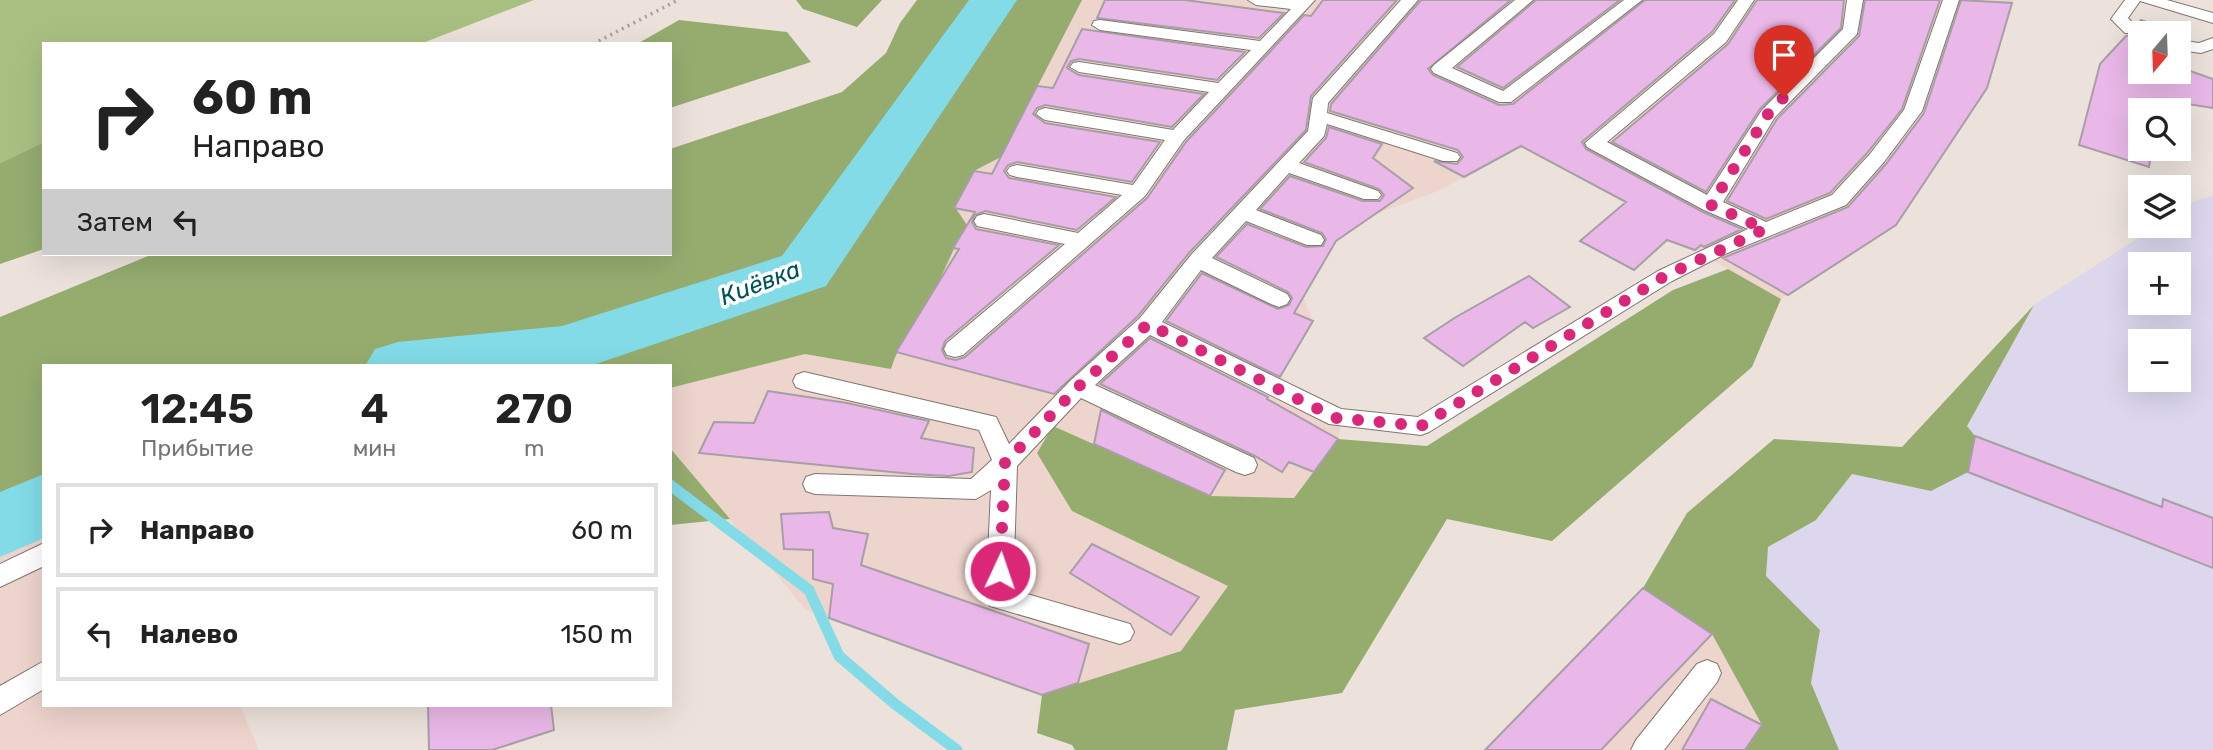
<!DOCTYPE html>
<html lang="ru">
<head>
<meta charset="utf-8">
<style>
  body { margin:0; font-family:Rubik,sans-serif; background:#f6f6f6; color:#222; height:100vh; display:flex; flex-direction:column; font-size:26px; white-space:nowrap }
  * { box-sizing:border-box; margin:0 }
  p { font-size:23px; color:#767676 }
  .icon { flex:none; width:38px; height:38px; fill:none; stroke:currentColor; stroke-width:2; stroke-linecap:round; stroke-linejoin:round }
  .map { position:relative; flex:1; overflow:hidden }
  .drawer { position:absolute; left:42px; top:364px; width:630px; height:343px; display:flex; flex-direction:column; background:#fff; border-radius:0px; box-shadow:0 7px 28px #0002 }
  .drawer>* { flex:none }
  .hud { position:absolute; left:42px; top:42px; width:630px; height:214px; border-radius:0px; box-shadow:0 7px 28px #0002; background:#fff; color:#222; overflow:hidden }
  .needle { width:46px; rotate:199deg }
  .buttons { position:absolute; left:2128px; top:21px; display:grid; gap:14px }
  .buttons a { display:grid; place-items:center; width:63px; height:63px; border-radius:0px; background:#fff; box-shadow:0 7px 28px #0002; font-size:35px }
  .pin { position:absolute; display:grid; place-items:center; width:60px; height:60px; color:#fff; margin:-72px -30px; border-radius:50% 50% 50% 0; rotate:-45deg; box-shadow:0 0 7px #0007 }
  .pin .icon { rotate:45deg }
  .me { position:absolute; width:77px; margin:-38px; rotate:3deg; stroke-linejoin:round; filter:drop-shadow(0 0 5px #0008) }
  .turn { display:flex; align-items:center; gap:24px; height:147px; padding:0 35px; font-size:32px }
  .turn .icon { width:91px; height:91px; stroke-width:2.5 }
  .turn b { display:block; font-size:49px; line-height:60px }
  .then { display:flex; align-items:center; height:66px; padding:0 35px; background:#0003; gap:14px; font-size:26px }
  .eta { display:flex; justify-content:space-evenly; align-items:center; height:119px; text-align:center }
  .eta b { font-size:42px; font-weight:600; line-height:49px }
  ul { padding:0; list-style:none }
  li { display:flex; align-items:center; gap:21px; height:94px; margin:0 14px 10px; padding:0 21px; border:4px solid #e0e0e0; border-radius:0px }
  li div { flex:1 }
  li b { display:block; font-size:26px }
  li em { font-style:normal }
  .map>svg:first-child { display:block }
  .commercial { fill:#dcd7ed; fill-rule:evenodd }
  .industrial { fill:#edd4cc }
  .green { fill:#a9bf82 }
  .forest { fill:#96ac6f }
  .lines { fill:none; stroke-linecap:round; stroke-linejoin:round }
  .stream { stroke:#83dbe8; stroke-width:11 }
  .river { fill:#83dbe8; fill-rule:evenodd }
  .building { fill:#e9b7e8; stroke:#a79ea6; stroke-width:2 }
  .service-casing { stroke:#807770; stroke-width:2 }
  .path { stroke:#a79f99; stroke-width:3.5; stroke-dasharray:2 4.5; stroke-linecap:butt }
  .service { fill:#fff; fill-rule:evenodd }
  .route { stroke:#db2777; stroke-width:12; stroke-dasharray:0 21.6 }
  .labels { text-anchor:middle; stroke-width:7; stroke-linejoin:round; paint-order:stroke }
  .water-label { font-size:24px; font-style:italic; fill:#00535d; stroke:#fff }
</style>
</head>
<body>
<div class="map">
<svg width="2213" height="750" viewBox="0 0 2213 750">
  <rect width="100%" height="100%" fill="#ece2db"/>
  <!-- commercial -->
  <path class="commercial" d="M2213,195V750H1839L1811,683L1820,630L1765,576L1768,547L1816,520L1852,474L1931,491L2034,305L2157,226H2179V212L2193,202ZM2140,264H2179V303H2140ZM2140,341H2179V380H2140Z"/>
  <!-- industrial -->
  <path class="industrial" d="M1081,0H2013L1987,88L1896,225L1781,299L1695,250L1672,242L1674,227L1509,140L1482,160L1474,172L1438,191L1376,214L1337,240L1303,297L1313,321L1280,377L1344,410L1338,439L1181,651L1042,695L806,610L670,448V388L805,354L891,368L896,352L936,286L953,248L967,225L954,207L974,171L1001,157Z
    M44,514V705H240L259,750H0V534Z
    M1643,588L1712,634L1762,725L1745,750H1485Z"/>
  <!-- green -->
  <path class="green" d="M0,0H534L420,44H44V142L0,163Z"/>
  <!-- forest -->
  <path class="forest" d="M796,0H882L857,27L803,9Z
    M917,0H1082L1001,157L974,171L955,207L967,225C954,245 947,267 935,288C921,315 900,339 891,369L805,354L670,388V366H44V514L0,534V317L153,254H670V149L842,92L886,53L900,23Z
    M679,20L787,32L811,62L670,108V44H637Z
    M44,142V249L0,264V163Z
    M1728,269L1781,299L1752,367L1552,541L1447,519L1342,693L1235,710L1227,750H1075L1072,745L1037,733L1042,695L1181,651L1228,586L1072,511L1037,453L1053,426L1210,496L1294,498L1338,439L1427,446L1673,290Z
    M2034,305L1967,426L1975,436L1968,472L1931,491L1852,474L1816,520L1768,547L1766,576L1820,630L1811,683L1839,750H1745L1762,725L1712,634L1643,588L1687,513L1774,439L1902,447Z
    M670,448L730,519L670,525Z"/>
  <g class="lines">
    <!-- stream -->
    <path class="stream" d="M564,350L573,366
      M670,485L809,590L839,656L895,704L957,750"/>
    <!-- river -->
    <path class="river" d="M969,0H1017L826,286L590,366H365L375,349L398,342L562,326L782,256Z
      M44,474V538L0,557V492Z"/>
  </g>
  <!-- building -->
  <path class="building" d="M1105,0H1185L1284,13L1259,38L1097,18Z
    M1323,0H1397L1311,96L1306,130L1189,253L1138,316L1054,394L896,352L959,249L953,248L975,212L954,208L974,171L992,174L1037,86L1053,88L1082,29L1245,52L1217,80L1079,59L1071,61L1067,68L1079,75L1204,94L1172,127L1045,105L1037,108L1033,114L1045,123L1160,142L1132,182L1017,162L1008,165L1004,171L1009,178L1116,197L1077,230L985,211L975,215L972,222L976,229L1059,245L945,341L942,350L946,358L956,360L965,357L1147,198L1186,142L1304,15L1311,16Z
    M1421,0H1511L1428,69L1433,75L1499,105L1513,104L1645,0H1735L1712,32L1582,142L1586,149L1703,212L1742,229L1704,247L1701,245L1695,250L1667,240L1634,270L1580,241L1626,202L1521,146L1464,177L1434,161L1457,164L1463,157L1458,150L1330,111L1331,104Z
    M1536,0H1620L1503,88L1457,67Z
    M1757,0H1844L1841,28L1760,109L1706,192L1612,142L1728,44Z
    M1865,0H1940L1902,109L1868,152L1830,193L1766,219L1727,201L1777,119L1859,36Z
    M1961,0L2012,3L1987,88L1896,225L1788,295L1723,258L1848,207L1886,164L1924,113Z
    M2141,20L2185,35L2184,38H2179V33H2140V72H2179V67L2213,79V108L2162,100L2160,110H2140V149H2152L2149,167L2079,145L2100,64L2126,36L2139,34L2142,29L2138,24Z
    M1329,127L1382,144L1373,158L1413,188L1336,241L1294,313L1313,321L1280,377L1166,321L1202,273L1278,309L1289,305L1292,298L1288,292L1216,257L1247,224L1306,247L1323,246L1326,239L1322,233L1260,209L1290,176L1363,201H1380L1384,195L1379,189L1304,162L1326,138Z
    M1529,276L1570,307L1533,328L1525,322L1463,366L1424,338L1456,317Z
    M1150,338L1268,397L1267,399L1338,439L1314,472L1289,462L1282,472L1255,456L1100,384Z
    M768,391L847,403L929,421L921,438L974,448L972,472L949,476L912,474L699,453L714,422L754,423Z
    M1101,410L1225,470L1210,496L1094,444Z
    M1975,436L2162,507L2163,499L2213,518V568L1968,472Z
    M829,512L833,528L868,534L861,565L1089,644L1078,683L1042,695L829,618L833,584L813,579V550L784,549L781,514Z
    M1092,544L1199,597L1171,635L1070,573Z
    M1643,588L1712,634L1601,750H1485Z
    M1711,699L1762,725L1745,750H1682Z
    M428,705H551L554,730L492,750H429Z"/>
  <g class="lines">
    <defs>
      <path id="service" d="M1248,0H1315L1184,140L1145,196L963,355L955,357L947,355L944,349L947,343L1065,244L977,226L974,221L977,216L984,214L1078,233L1122,195L1017,177L1010,175L1007,171L1010,167L1017,165L1133,185L1165,140L1045,120L1036,114L1039,110L1045,108L1173,130L1209,92L1079,72L1070,67L1073,63L1079,62L1218,83L1251,50L1100,30L1092,25L1094,21L1100,20L1260,41L1291,9L1256,5Z
        M1401,0H1418L1328,103L1327,113L1457,153L1460,157L1457,161H1443L1327,124L1324,136L1299,163L1378,191L1381,195L1378,199H1364L1289,173L1256,210L1321,235L1324,240L1321,245H1307L1246,221L1212,258L1287,294L1290,299L1287,304L1279,307L1271,304L1201,270L1162,322L1341,409L1418,417L1658,271L1748,229L1704,210L1587,147L1585,143L1714,34L1738,0H1754L1726,42L1607,142L1707,195L1762,110L1843,29L1847,0H1863L1857,34L1775,117L1723,202L1766,222L1832,195L1870,154L1904,110L1943,0H1959L1922,111L1884,162L1846,205L1725,254L1672,281L1429,432L1421,435L1329,424L1150,335L1095,385L1254,458L1257,465L1254,472L1245,475L1236,472L1081,398L1017,466L1013,590L1130,624L1134,632L1130,640L1120,644L990,606L986,598L991,490L976,499L815,494L806,491L803,484L806,477L815,474L971,479L992,460L979,430L804,390L796,387L793,381L796,375L804,372L996,417L1009,444L1070,381L1140,318L1191,255L1308,131L1313,98Z
        M1515,0H1533L1452,68L1503,91L1624,0H1642L1511,102H1499L1434,73L1431,69L1434,65Z
        M2125,0H2167L2213,13V23L2140,1L2128,18L2139,29L2137,33H2125L2111,19Z
        M2213,38V49L2201,53L2179,50V40L2199,43Z
        M44,543V566L0,587V564Z
        M1707,660L1717,664L1721,673L1717,682L1664,750H1631L1636,740L1697,664Z
        M44,661V689L0,715V686Z"/>
    </defs>
    <!-- service casing -->
    <use href="#service" class="service-casing"/>
    <!-- path -->
    <path class="path" d="M593,44L678,0"/>
    <!-- service -->
    <use href="#service" class="service"/>
  </g>
  <g class="lines">
    <!-- route -->
    <path class="route" d="M1000,571L1005,463L1078,387L1148,324L1336,418L1421,426L1665,276L1765,229L1711,205L1768,114L1784,97"/>
  </g>
  <g class="labels">
    <!-- water labels -->
    <g class="water-label">
      <text transform="translate(760 283) rotate(-21)" y="8">Киёвка</text>
    </g>
  </g>
</svg>
<div class="buttons">
<a><svg class="needle" viewBox="-14 -14 28 28"><path d="M0-13l5 13h-10z" fill="#e53935"/><path d="M0 13l5-13h-10z" fill="#767676"/></svg></a>
<a><svg class="icon" aria-label="search" viewBox="0 0 24 24"><circle cx="10" cy="10" r="6"/><path d="M15 15l6 6"/></svg></a>
<a><svg class="icon" aria-label="layers" viewBox="0 0 24 24"><path d="M12 4l9 5-9 5-9-5zM3 14l9 5 9-5"/></svg></a>
<a>+</a>
<a>−</a>
</div>
<div class="pin" style="left:1784px;top:97px;background:#d93025"><svg class="icon" aria-label="arrive" viewBox="0 0 24 24"><path d="M6 21V4h12l-3 4 3 4H6"/></svg></div>
<svg class="me" style="left:1000px;top:571px" viewBox="-20 -20 40 40"><circle r="17" fill="#db2777" stroke="#fff" stroke-width="3"/><path d="M0-11L8 9 0 5-8 9z" fill="#fff"/></svg>
<div class="hud">
<div class="turn"><svg class="icon" aria-label="right" viewBox="0 0 24 24"><path d="M7 20v-9h11M14 6l5 5-5 5"/></svg><div><b>60 m</b>Направо</div></div>
<div class="then">Затем<svg class="icon" aria-label="left" viewBox="0 0 24 24"><path d="M17 20v-9H6M10 6l-5 5 5 5"/></svg></div>
</div>
<section class="drawer">
<div class="eta">
<div><b>12:45</b><p>Прибытие</p></div>
<div><b>4</b><p>мин</p></div>
<div><b>270</b><p>m</p></div>
</div>
<ul>
<li><svg class="icon" aria-label="right" viewBox="0 0 24 24"><path d="M7 20v-9h11M14 6l5 5-5 5"/></svg><div><b>Направо</b></div><em>60 m</em></li>
<li><svg class="icon" aria-label="left" viewBox="0 0 24 24"><path d="M17 20v-9H6M10 6l-5 5 5 5"/></svg><div><b>Налево</b></div><em>150 m</em></li>
</ul>
</section>
</div>
</body>
</html>
